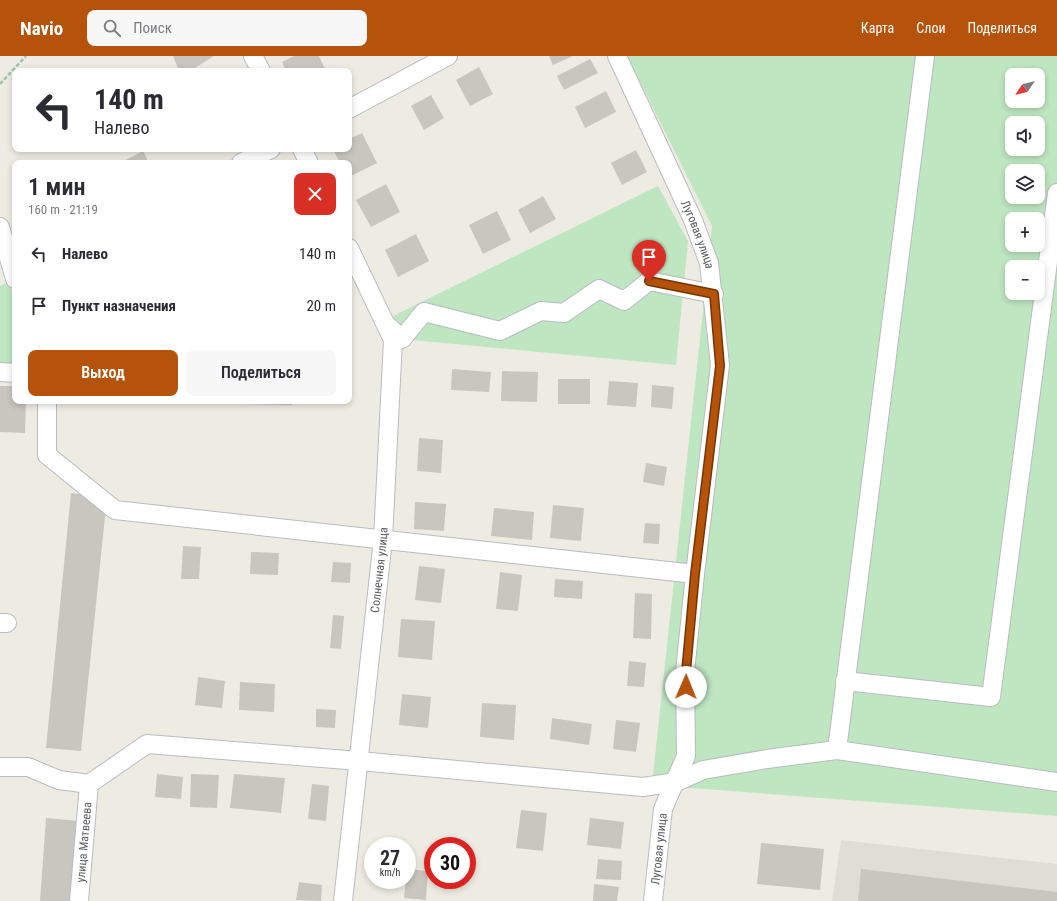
<!DOCTYPE html>
<html lang="ru">
<head>
<meta charset="utf-8">
<style>
  body { margin:0; font-family:"Roboto Condensed",sans-serif; background:#f7f7f7; color:#2b2b33; height:100vh; display:flex; flex-direction:column; font-size:15px; white-space:nowrap }
  * { box-sizing:border-box; margin:0 }
  p { font-size:13px; color:#7c7c81 }
  .icon { flex:none; width:22px; height:22px; fill:none; stroke:currentColor; stroke-width:2; stroke-linecap:round; stroke-linejoin:round }
  .map { position:relative; flex:1; overflow:hidden }
  .details { position:absolute; left:12px; top:104px; width:340px; height:244px; display:flex; flex-direction:column; background:#fff; border-radius:8px; box-shadow:0 2px 6px #0003 }
  .details>* { flex:none }
  .hud { position:absolute; left:12px; top:12px; width:340px; height:84px; border-radius:8px; box-shadow:0 2px 6px #0003; background:#fff; color:#2b2b33; overflow:hidden }
  .needle { width:26px; rotate:235deg }
  .buttons { position:absolute; left:1005px; top:12px; display:grid; gap:8px }
  .buttons a { display:grid; place-items:center; width:40px; height:40px; border-radius:8px; background:#fff; box-shadow:0 2px 6px #0003; font-size:20px }
  .speed { position:absolute; left:364px; top:781px; display:flex; gap:8px; font-size:20px; font-weight:700; text-align:center }
  .speed>* { display:grid; place-content:center; width:52px; height:52px; border-radius:50%; background:#fff; box-shadow:0 2px 6px #0003; line-height:1 }
  .speed small { font-size:10px; font-weight:400 }
  .speed .limit { border:6px solid #d22; background:#fff; color:#111 }
  .pin { position:absolute; display:grid; place-items:center; width:34px; height:34px; color:#fff; margin:-41px -17px; border-radius:50% 50% 50% 0; rotate:-45deg; box-shadow:0 0 4px #0007 }
  .pin .icon { rotate:45deg }
  .me { position:absolute; width:44px; margin:-22px; rotate:1deg; stroke-linejoin:round; filter:drop-shadow(0 0 3px #0008) }
  .turn { display:flex; align-items:center; gap:14px; height:84px; padding:0 16px; font-size:18px }
  .turn .icon { width:52px; height:52px; stroke-width:2.5 }
  .turn b { display:block; font-size:28px; line-height:34px }
  .round { display:grid; place-items:center; flex:none; width:42px; height:42px; border-radius:8px; background:#f7f7f7 }
  .headline { display:flex; align-items:center; justify-content:space-between; height:68px; padding:0 16px }
  h1 { font-size:24px; font-weight:600; line-height:30px }
  .cta { display:flex; gap:8px; margin-top:auto; padding:8px 16px }
  .cta a { flex:1; height:46px; border-radius:8px; background:#b45309; color:#fff; font-size:16px; font-weight:600; line-height:46px; text-align:center }
  .cta a+a { background:#f7f7f7; color:#2b2b33 }
  ul { padding:0; list-style:none }
  li { display:flex; align-items:center; gap:12px; height:52px; padding:0 16px }
  li div { flex:1 }
  li b { display:block; font-size:15px }
  li em { font-style:normal }
  header { display:flex; align-items:center; gap:24px; box-sizing:border-box; height:56px; padding:0 20px; background:#b45309; color:#fff }
  header strong { font-size:19px }
  nav { display:flex; gap:22px; margin-inline-start:auto; font-size:14px }
  .search { width:280px; height:36px; background:#f7f7f7; display:flex; align-items:center; gap:10px; box-sizing:border-box; padding:0 14px; border-radius:8px; color:#7c7c81; font-size:15px }
  .map>svg:first-child { display:block }
  .industrial { fill:#deded6 }
  .green { fill:#bde6c1; fill-rule:evenodd }
  .building { fill:#c9c6bf }
  .lines { fill:none; stroke-linecap:round; stroke-linejoin:round }
  .minor-casing { stroke:#babbc1; stroke-width:20 }
  .path { stroke:#96c7a9; stroke-width:2.5; stroke-dasharray:4 2; stroke-linecap:butt }
  .minor { stroke:#fff; stroke-width:18 }
  .route-casing { stroke:#753606; stroke-width:10 }
  .route { stroke:#b45309; stroke-width:7 }
  .labels { text-anchor:middle; stroke-width:3; stroke-linejoin:round; paint-order:stroke }
  .street-label { font-size:12px; fill:#5a5d63; stroke:#fff }
</style>
</head>
<body>
<header>
<strong>Navio</strong>
<div class="search"><svg class="icon" aria-label="search" viewBox="0 0 24 24"><circle cx="10" cy="10" r="6"/><path d="M15 15l6 6"/></svg>Поиск</div>
<nav><a>Карта</a><a>Слои</a><a>Поделиться</a></nav>
</header>
<div class="map">
<svg width="1057" height="845" viewBox="0 0 1057 845">
  <rect width="100%" height="100%" fill="#eeece2"/>
  <!-- industrial -->
  <path class="industrial" d="M841,784L1057,808V845H832Z"/>
  <!-- green -->
  <path class="green" d="M627,0H1057V760L652,729L712,170ZM1012,19H1038V45H1012ZM1012,67H1038V93H1012ZM1012,115H1038V141H1012ZM1012,163H1038V189H1012ZM1012,211H1038V237H1012Z
    M658,130L688,185L676,309L402,283L393,260Z
    M8,226L15,244V310L0,309V230Z"/>
  <!-- building -->
  <path class="building" d="M173,0H214L190,15H179Z
    M294,0H319L326,15H286L282,6Z
    M549,0H573L553,9Z
    M590,3L598,17L564,34L557,20Z
    M479,11L493,38L470,50L456,24Z
    M606,35L616,56L585,72L575,51Z
    M431,39L444,62L424,74L411,50Z
    M362,77L377,107L349,121V107H340L333,93H349V83Z
    M636,94L647,116L622,129L611,107Z
    M143,95L149,107H120Z
    M386,128L400,156L371,171L356,144Z
    M543,140L556,163L530,177L518,154Z
    M497,155L511,184L483,198L469,169Z
    M416,178L429,205L398,221L385,194Z
    M452,313L491,316L489,336L451,334Z
    M502,315L538,316L537,346L501,345Z
    M558,323H590V348H558Z
    M609,325L638,327L636,351L607,349Z
    M652,329L674,331L672,353L651,351Z
    M0,330H15V345H26L25,377L0,376Z
    M191,345H292V349L191,347Z
    M419,382L443,384L441,417L417,415Z
    M646,407L667,411L664,430L643,426Z
    M71,437L107,441L81,695L46,692Z
    M415,446L446,448L444,475L414,473Z
    M553,449L584,452L581,485L550,482Z
    M494,452L534,456L532,484L491,480Z
    M645,467L660,468L659,488L643,487Z
    M183,490L201,491L199,523H181Z
    M251,496L279,497L278,519L250,518Z
    M333,506L351,507L350,527L331,526Z
    M419,510L445,513L441,547L415,544Z
    M500,516L522,519L518,555L496,553Z
    M555,523L583,525L582,543L554,541Z
    M635,537L652,538L651,583L633,582Z
    M333,559L344,560L341,593L330,592Z
    M401,563L435,565L432,604L398,601Z
    M629,605L646,607L644,631L627,630Z
    M198,621L225,625L222,652L195,649Z
    M240,626L275,628L274,656L239,654Z
    M402,638L431,641L428,672L399,669Z
    M482,647L516,649L514,684L480,681Z
    M316,653L336,654L335,672L316,671Z
    M552,662L592,668L589,689L550,683Z
    M616,664L640,667L636,696L613,693Z
    M157,718L183,721L181,743L155,741Z
    M191,718L219,719L217,752L190,751Z
    M234,718L285,722L281,757L230,752Z
    M312,728L329,730L326,765L308,763Z
    M521,754L547,757L543,795L516,792Z
    M46,762L79,765L73,845H40Z
    M590,762L624,766L621,793L587,789Z
    M761,787L824,793L820,834L757,828Z
    M598,803L622,805L621,824L596,823Z
    M407,813L428,815L426,844L404,842Z
    M861,813L1057,836V845H858Z
    M299,826L322,829L321,845L296,844Z
    M594,828L619,831L617,845H593Z"/>
  <g class="lines">
    <defs>
      <g id="minor">
        <path d="M253,0L261,15"/>
        <path id="s1" d="M617,0L693,164L709,207L720,309L695,518L685,616L686,700L663,753L653,845"/>
        <path d="M349,53L448,0"/>
        <path d="M302,93L309,107"/>
        <path d="M241,107L271,93"/>
        <path d="M0,171L15,223"/>
        <path d="M387,269L402,283L424,256L500,275L541,255L564,257L599,233L624,245L649,225L714,238"/>
        <path d="M0,316L15,317"/>
        <path d="M47,345V399L115,454L695,518"/>
        <path d="M0,567H7"/>
        <path d="M845,625L991,641L1057,137"/>
        <path d="M837,694L925,0"/>
        <path d="M0,711H28L59,724L89,728L147,688L359,705L643,731L676,726L703,714L767,703L837,694L1057,726"/>
        <path id="s2" d="M79,845L89,728"/>
        <path id="s3" d="M343,845L383,483L393,284L349,192"/>
      </g>
    </defs>
    <!-- minor casing -->
    <use href="#minor" class="minor-casing"/>
    <!-- path -->
    <path class="path" d="M0,28L26,0"/>
    <!-- minor -->
    <use href="#minor" class="minor"/>
  </g>
  <g class="lines">
    <defs>
      <path id="route" d="M649,225L714,238L720,310L695,518L686,616V631"/>
    </defs>
    <!-- route casing -->
    <use href="#route" class="route-casing"/>
    <!-- route -->
    <use href="#route" class="route"/>
  </g>
  <g class="labels">
    <!-- street labels -->
    <g class="street-label">
      <text dy="4" stroke="none"><textPath href="#s1" startOffset="196">Луговая улица</textPath></text>
      <text dy="4" stroke="none"><textPath href="#s3" startOffset="333">Солнечная улица</textPath></text>
      <text dy="4" stroke="none"><textPath href="#s2" startOffset="59">улица Матвеева</textPath></text>
      <text transform="translate(659 793) rotate(-84)" y="4">Луговая улица</text>
    </g>
  </g>
</svg>
<div class="buttons">
<a><svg class="needle" viewBox="-14 -14 28 28"><path d="M0-13l5 13h-10z" fill="#e53935"/><path d="M0 13l5-13h-10z" fill="#7c7c81"/></svg></a>
<a><svg class="icon" aria-label="sound" viewBox="0 0 24 24"><path d="M4 9h4l5-4v14l-5-4H4zM17 9q2 3 0 6"/></svg></a>
<a><svg class="icon" aria-label="layers" viewBox="0 0 24 24"><path d="M12 4l9 5-9 5-9-5zM3 14l9 5 9-5"/></svg></a>
<a>+</a>
<a>−</a>
</div>
<div class="speed"><div>27<small>km/h</small></div><div class="limit">30</div></div>
<div class="pin" style="left:649px;top:225px;background:#d93025"><svg class="icon" aria-label="arrive" viewBox="0 0 24 24"><path d="M6 21V4h12l-3 4 3 4H6"/></svg></div>
<svg class="me" style="left:686px;top:631px" viewBox="-20 -20 40 40"><circle r="19" fill="#fff"/><path d="M0-13L10 11 0 6-10 11z" fill="#b45309"/></svg>
<div class="hud">
<div class="turn"><svg class="icon" aria-label="left" viewBox="0 0 24 24"><path d="M17 20v-9H6M10 6l-5 5 5 5"/></svg><div><b>140 m</b>Налево</div></div>
</div>
<section class="details">
<div class="headline"><div><h1>1 мин</h1><p>160 m · 21:19</p></div><a class="round" style="background:#d93025;color:#fff"><svg class="icon" aria-label="close" viewBox="0 0 24 24"><path d="M6 6l12 12M18 6L6 18"/></svg></a></div>
<ul>
<li><svg class="icon" aria-label="left" viewBox="0 0 24 24"><path d="M17 20v-9H6M10 6l-5 5 5 5"/></svg><div><b>Налево</b></div><em>140 m</em></li>
<li><svg class="icon" aria-label="arrive" viewBox="0 0 24 24"><path d="M6 21V4h12l-3 4 3 4H6"/></svg><div><b>Пункт назначения</b></div><em>20 m</em></li>
</ul>
<div class="cta"><a>Выход</a><a>Поделиться</a></div>
</section>
</div>
</body>
</html>
